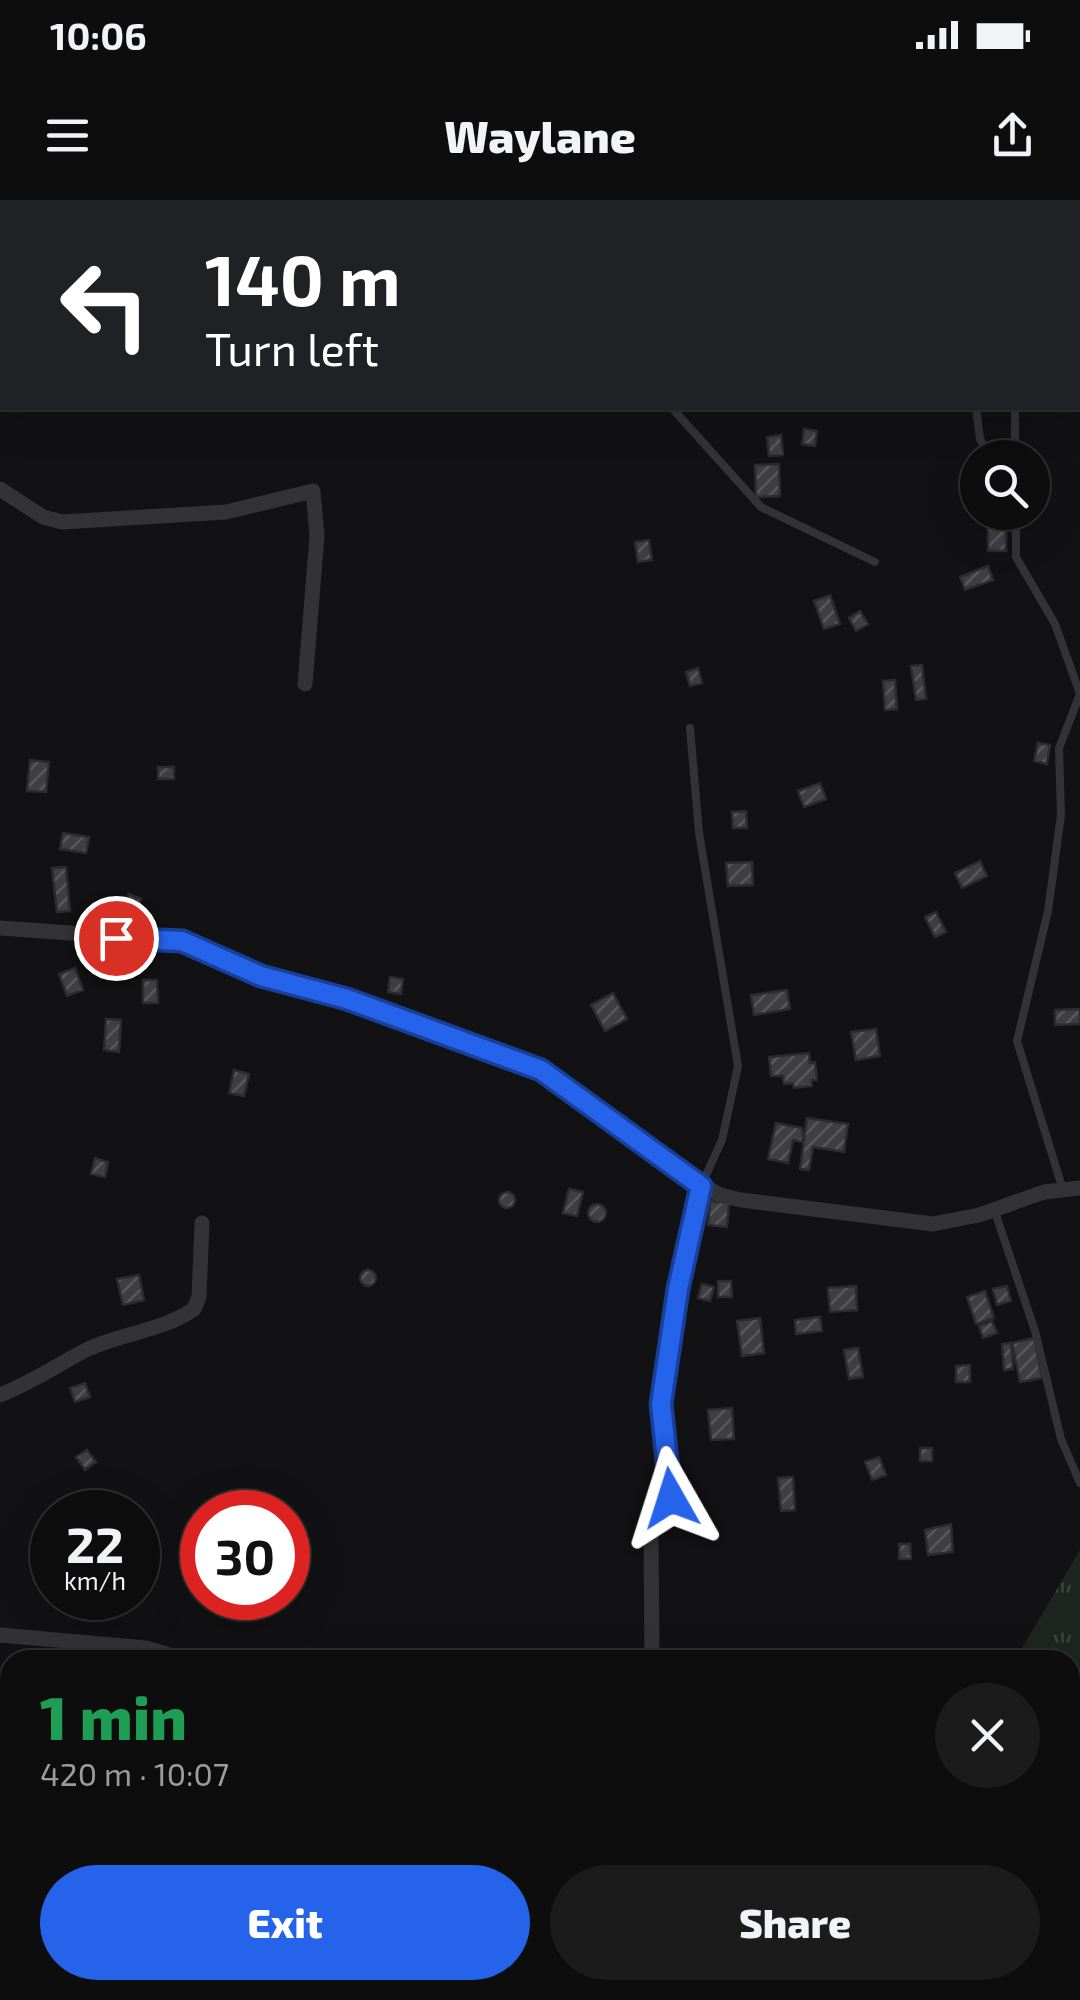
<!DOCTYPE html>
<html lang="en">
<head>
<meta charset="utf-8">
<style>
  body { margin:0; font-family:"Exo 2",sans-serif; background:#1c1b1c; color:#f1f3f6; height:100vh; display:flex; flex-direction:column; font-size:38px; white-space:nowrap }
  * { box-sizing:border-box; margin:0 }
  p { font-size:32px; color:#9b9c9e }
  .icon { flex:none; width:55px; height:55px; fill:none; stroke:currentColor; stroke-width:2; stroke-linecap:round; stroke-linejoin:round }
  .map { position:relative; flex:1; overflow:hidden }
  .details { position:absolute; left:0px; top:1450px; width:1080px; height:350px; display:flex; flex-direction:column; background:#0e0d0e; border-radius:30px 30px 0 0; box-shadow:0 10px 40px #0002,0 0 0 2px #2e2d2e }
  .details>* { flex:none }
  .top-card { position:absolute; left:0px; top:0px; width:1080px; height:210px; box-shadow:0 10px 40px #0002,0 0 0 2px #2e2d2e; background:#202124; color:#fff; overflow:hidden }
  .controls { position:absolute; left:960px; top:240px; display:grid; gap:20px }
  .controls a { display:grid; place-items:center; width:90px; height:90px; border-radius:50%; background:#0e0d0e; box-shadow:0 10px 40px #0002,0 0 0 2px #2e2d2e; font-size:50px }
  .speed { position:absolute; left:30px; top:1290px; display:flex; gap:20px; font-size:50px; font-weight:700; text-align:center }
  .speed>* { display:grid; place-content:center; width:130px; height:130px; border-radius:50%; background:#0e0d0e; box-shadow:0 10px 40px #0002,0 0 0 2px #2e2d2e; line-height:1 }
  .speed small { font-size:25px; font-weight:400 }
  .speed .limit { border:15px solid #d22; background:#fff; color:#111 }
  .pin { position:absolute; display:grid; place-items:center; width:85px; height:85px; color:#fff; margin:-42px; border:5px solid #fff; border-radius:50%; box-shadow:0 2px 10px #0007 }
  .me { position:absolute; width:110px; margin:-55px; rotate:354deg; stroke-linejoin:round; filter:drop-shadow(0 0 8px #0008) }
  .turn { display:flex; align-items:center; gap:35px; height:210px; padding:0 40px; font-size:45px }
  .turn .icon { width:130px; height:130px; stroke-width:2.5 }
  .turn b { display:block; font-size:70px; line-height:85px }
  .round { display:grid; place-items:center; flex:none; width:105px; height:105px; border-radius:52px; background:#1c1b1c }
  .summary { display:flex; align-items:center; justify-content:space-between; height:170px; padding:0 40px }
  h1 { font-size:60px; font-weight:800; line-height:75px; color:#1e9e55 }
  .primary-button { display:flex; gap:20px; margin-top:auto; padding:20px 40px }
  .primary-button a { flex:1; height:115px; border-radius:60px; background:#2563eb; color:#fff; font-size:40px; font-weight:800; line-height:115px; text-align:center }
  .primary-button a+a { background:#1c1b1c; color:#f1f3f6 }
  .status { display:flex; justify-content:space-between; align-items:center; height:70px; padding:0 50px; background:#0e0d0e; direction:ltr }
  .status svg { height:28px; fill:currentColor }
  header { display:flex; justify-content:space-between; align-items:center; height:130px; padding:0 40px; background:#0e0d0e; font-size:45px; font-weight:800 }
  .map>svg:first-child { display:block }
  .park { fill:url(#park-tufts) }
  .building { fill:url(#building-hatch); stroke:#2c2b2f; stroke-width:2.5 }
  .lines { fill:none; stroke-linecap:round; stroke-linejoin:round }
  .lane { stroke:#333337; stroke-width:8 }
  .street { stroke:#333337; stroke-width:15 }
  .route-casing { stroke:#184099; stroke-width:25 }
  .route { stroke:#2563eb; stroke-width:18 }
</style>
</head>
<body>
<div class="status"><b>10:06</b><svg viewBox="0 0 49 12"><path d="M0 12V9h3v3zM5 12V6h3v6zM10 12V3h3v9zM15 12V0h3v12zM26 1h20v11H26zM47 4h2v5h-2z"/></svg></div>
<header><svg class="icon" aria-label="menu" viewBox="0 0 24 24"><path d="M4 6h16M4 12h16M4 18h16"/></svg>Waylane<svg class="icon" aria-label="share" viewBox="0 0 24 24"><path d="M12 15V3M7 8l5-5 5 5M5 13v7h14v-7"/></svg></header>
<div class="map">
<svg width="1080" height="1800" viewBox="0 0 1080 1800">
  <defs>
    <pattern id="park-tufts" width="24" height="20" patternUnits="userSpaceOnUse" patternTransform="scale(2.5)"><rect width="24" height="20" fill="#1e2520"/><path d="M3 7l-1-3M5 7V3M7 7l1-3M15 17l-1-3M17 17v-4M19 17l1-3" fill="none" stroke="#3c423e"/></pattern>
    <pattern id="building-hatch" width="6" height="6" patternUnits="userSpaceOnUse" patternTransform="scale(2.5)"><rect width="6" height="6" fill="#3e3e43"/><path d="M-1 1l2-2M0 6l6-6M5 7l2-2" fill="none" stroke="#57575c"/></pattern>
  </defs>
  <rect width="100%" height="100%" fill="#121113"/>
  <!-- park -->
  <path class="park" d="M1080,1350V1800H838L843,1790H1070V1460H1015Z"/>
  <!-- building -->
  <path class="building" d="M804,229L817,231L815,246L802,244Z
    M781,235L783,255L769,256L767,237Z
    M779,264L780,296L756,297L755,265Z
    M988,312H1006V351H988Z
    M649,340L652,360L638,362L635,342Z
    M988,366L993,380L965,390L960,377Z
    M830,395L840,424L824,429L814,401Z
    M860,411L868,424L856,431L849,418Z
    M922,465L926,499L916,500L911,466Z
    M698,468L702,483L690,486L686,472Z
    M895,480L897,509L885,510L883,481Z
    M1038,543L1050,545L1047,564L1034,561Z
    M30,560L49,562L46,592L27,591Z
    M158,567H174V579H158Z
    M820,583L826,599L804,607L798,591Z
    M746,611L747,628H733L732,612Z
    M63,633L89,637L86,653L60,649Z
    M980,661L987,676L962,688L955,673Z
    M752,662L753,685L728,686L726,663Z
    M66,667L70,711L57,712L52,668Z
    M129,694L141,699L133,715L122,710Z
    M936,712L946,732L935,737L925,717Z
    M75,768L83,790L67,796L59,774Z
    M390,777L403,779L401,794L388,792Z
    M143,780H157L158,803H143Z
    M787,790L790,809L754,815L751,795Z
    M613,793L627,819L605,831L591,805Z
    M1080,809V824L1055,825V810Z
    M106,819L121,820L119,852L104,850Z
    M876,829L880,856L856,860L851,832Z
    M809,853L810,863L815,862L817,880H811L812,886L794,888L793,883L784,884L783,876H771L769,857Z
    M234,870L249,874L244,896L229,893Z
    M807,918L848,924L844,952L813,947L809,970L800,969Z
    M776,923L802,928L803,942L793,940L788,963L768,959Z
    M95,958L108,962L105,977L91,974Z
    M569,989L583,992L577,1016L563,1013Z
    M499 1000a8 8 0 1 1 16 0a8 8 0 1 1-16 0Z
    M710,1001L729,1003L727,1027L708,1025Z
    M588 1013a9 9 0 1 1 18 0a9 9 0 1 1-18 0Z
    M360 1078a8 8 0 1 1 16 0a8 8 0 1 1-16 0Z
    M139,1075L144,1100L123,1105L117,1079Z
    M718,1081H731L732,1097H718Z
    M702,1084L714,1087L710,1101L698,1098Z
    M856,1086L857,1110L830,1112L828,1088Z
    M1007,1086L1011,1101L997,1105L993,1089Z
    M985,1091L994,1118L976,1124L967,1097Z
    M820,1117L822,1131L796,1134L795,1120Z
    M760,1118L764,1153L742,1156L737,1121Z
    M992,1121L997,1133L983,1138L979,1126Z
    M1034,1138L1042,1178L1020,1182L1012,1143Z
    M1011,1143L1013,1169L1004,1170L1002,1144Z
    M858,1148L863,1177L849,1179L844,1150Z
    M970,1165V1182H956V1166Z
    M85,1183L90,1197L75,1202L70,1188Z
    M732,1208L734,1239L711,1240L708,1210Z
    M920,1248H932V1261H920Z
    M87,1250L96,1262L85,1270L76,1257Z
    M879,1257L886,1275L872,1280L865,1262Z
    M793,1277L795,1310L781,1311L778,1278Z
    M951,1324L953,1352L928,1355L925,1330Z
    M899,1344H910L911,1359H899Z"/>
  <g class="lines">
    <!-- lane -->
    <path class="lane" d="M941,0L943,2
      M1013,0V2
      M672,208L761,307L875,362
      M976,208L980,239L991,258
      M1015,208V258
      M1016,312V357L1055,424L1080,494L1059,548L1061,615L1048,711L1017,841L1063,990
      M690,528L699,633L738,866L722,940L701,986
      M994,1009L1035,1131L1061,1239L1080,1283"/>
    <!-- street -->
    <path class="street" d="M458,0H459
      M0,289L43,317L62,322L226,312L313,291L317,336L305,484
      M0,728L182,741L261,777L347,799L473,843L541,870L680,972L720,995L741,1000L933,1024L979,1015L1044,992L1080,988
      M0,1195C30,1183 56,1166 84,1151C119,1133 161,1132 194,1109L199,1097L202,1023
      M0,1435L146,1448L186,1460
      M652,1460L651,1333L671,1299L661,1204L678,1089L701,986
      M0,1632L10,1642
      M1070,1789L1080,1788
      M120,1790L127,1800
      M690,1790L692,1800
      M939,1800L1057,1790"/>
  </g>
  <g class="lines">
    <defs>
      <path id="route" d="M116,738L182,741L261,776L347,799L541,870L701,986L678,1089L661,1204L671,1298"/>
    </defs>
    <!-- route casing -->
    <use href="#route" class="route-casing"/>
    <!-- route -->
    <use href="#route" class="route"/>
  </g>
</svg>
<div class="controls">
<a><svg class="icon" aria-label="search" viewBox="0 0 24 24"><circle cx="10" cy="10" r="6"/><path d="M15 15l6 6"/></svg></a>
</div>
<div class="speed"><div>22<small>km/h</small></div><div class="limit">30</div></div>
<div class="pin" style="left:116px;top:738px;background:#d93025"><svg class="icon" aria-label="arrive" viewBox="0 0 24 24"><path d="M6 21V4h12l-3 4 3 4H6"/></svg></div>
<svg class="me" style="left:671px;top:1298px" viewBox="-20 -20 40 40"><path d="M0-17L14 15 0 8-14 15z" fill="#2563eb" stroke="#fff" stroke-width="4"/></svg>
<div class="top-card">
<div class="turn"><svg class="icon" aria-label="left" viewBox="0 0 24 24"><path d="M17 20v-9H6M10 6l-5 5 5 5"/></svg><div><b>140 m</b>Turn left</div></div>
</div>
<section class="details">
<div class="summary"><div><h1>1 min</h1><p>420 m · 10:07</p></div><a class="round"><svg class="icon" aria-label="close" viewBox="0 0 24 24"><path d="M6 6l12 12M18 6L6 18"/></svg></a></div>
<div class="primary-button"><a>Exit</a><a>Share</a></div>
</section>
</div>
</body>
</html>
